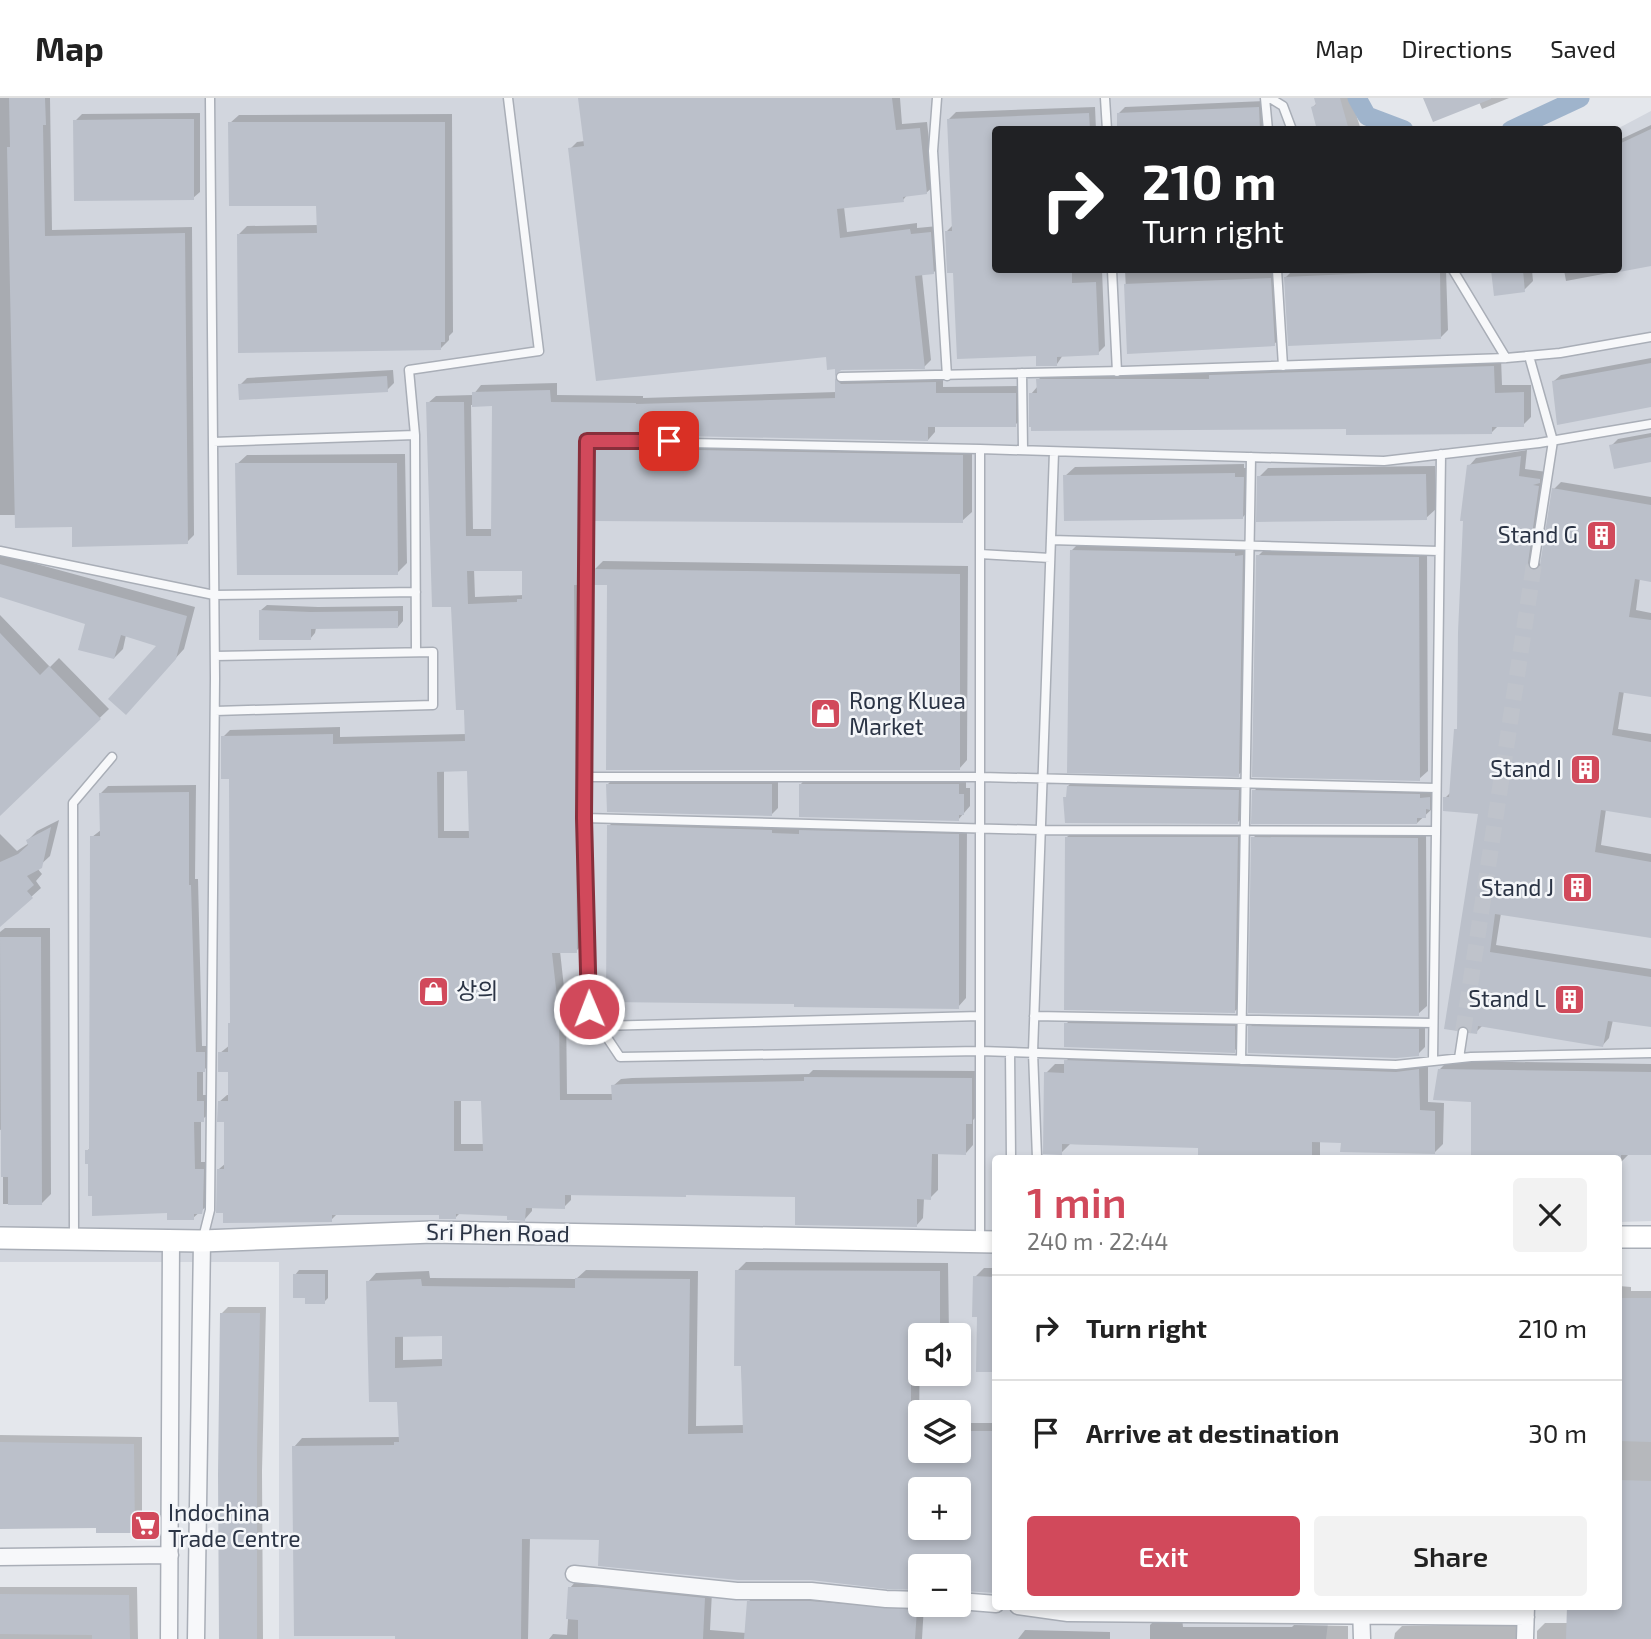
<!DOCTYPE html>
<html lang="en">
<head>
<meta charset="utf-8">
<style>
  body { margin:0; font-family:"Exo 2","Noto Sans KR",sans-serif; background:#f2f2f2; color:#222; height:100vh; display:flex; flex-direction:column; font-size:26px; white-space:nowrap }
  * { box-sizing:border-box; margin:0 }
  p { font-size:23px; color:#767676 }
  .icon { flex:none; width:38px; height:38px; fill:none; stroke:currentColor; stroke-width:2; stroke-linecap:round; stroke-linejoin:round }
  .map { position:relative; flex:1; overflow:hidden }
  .sheet { position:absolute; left:992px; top:1057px; width:630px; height:455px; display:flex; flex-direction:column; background:#fff; border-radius:7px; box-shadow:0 4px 10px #0003 }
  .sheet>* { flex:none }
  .guide { position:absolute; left:992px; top:28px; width:630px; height:147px; border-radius:7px; box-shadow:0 4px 10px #0003; background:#202124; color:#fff; overflow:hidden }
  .controls { position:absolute; left:908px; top:1225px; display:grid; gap:14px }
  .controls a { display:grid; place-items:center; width:63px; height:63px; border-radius:7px; background:#fff; box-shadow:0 4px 10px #0003; font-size:35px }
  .pin { position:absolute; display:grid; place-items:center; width:60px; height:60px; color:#fff; margin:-30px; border-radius:14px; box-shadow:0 4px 10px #0006 }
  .me { position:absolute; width:77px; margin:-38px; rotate:359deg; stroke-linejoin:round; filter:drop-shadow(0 0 5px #0008) }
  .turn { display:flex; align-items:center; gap:24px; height:147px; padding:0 35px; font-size:32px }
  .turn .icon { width:91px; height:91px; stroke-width:2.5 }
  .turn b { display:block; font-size:49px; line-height:60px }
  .round { display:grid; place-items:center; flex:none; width:74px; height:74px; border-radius:7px; background:#f2f2f2 }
  .summary { display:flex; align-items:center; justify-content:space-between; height:119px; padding:0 35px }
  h1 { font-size:42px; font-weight:600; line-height:52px; color:#d1495b }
  .button { display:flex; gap:14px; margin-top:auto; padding:14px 35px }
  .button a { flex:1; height:80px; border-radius:7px; background:#d1495b; color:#fff; font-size:28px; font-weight:600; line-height:80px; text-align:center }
  .button a+a { background:#f2f2f2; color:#222 }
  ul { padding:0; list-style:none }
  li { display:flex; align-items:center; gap:21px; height:105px; padding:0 35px; border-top:2px solid #e0e0e0 }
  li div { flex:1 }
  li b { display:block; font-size:26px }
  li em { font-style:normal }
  header { display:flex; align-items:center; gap:42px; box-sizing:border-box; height:98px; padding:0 35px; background:#fff; border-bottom:2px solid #e0e0e0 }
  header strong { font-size:33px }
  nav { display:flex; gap:38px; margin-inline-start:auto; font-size:24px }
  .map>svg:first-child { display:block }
  .built { fill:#d2d6de; fill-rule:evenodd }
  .shadow { fill:#0003; fill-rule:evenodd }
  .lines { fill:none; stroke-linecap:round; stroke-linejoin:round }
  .canal { stroke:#9fb4cc; stroke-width:19 }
  .building { fill:#bbc0ca; fill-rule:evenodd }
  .minor-tunnel { stroke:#bfc3cb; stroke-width:16; stroke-dasharray:16 8; stroke-linecap:butt }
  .service-casing { stroke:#a9aeb7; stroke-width:11 }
  .minor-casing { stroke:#a9aeb7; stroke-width:19 }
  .secondary-casing { stroke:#a9aeb7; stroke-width:24 }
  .service { stroke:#f7f8fa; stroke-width:8 }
  .minor { stroke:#f7f8fa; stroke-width:16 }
  .secondary { stroke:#fff; stroke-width:21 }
  .route-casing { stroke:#882f3b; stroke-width:18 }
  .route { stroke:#d1495b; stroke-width:12 }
  .labels { text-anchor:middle; stroke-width:5; stroke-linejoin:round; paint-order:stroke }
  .poi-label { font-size:23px; fill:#2b3445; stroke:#f4f6f9; text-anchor:end }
  .street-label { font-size:23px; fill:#2b3445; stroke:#f4f6f9 }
</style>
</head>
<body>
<header>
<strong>Map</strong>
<nav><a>Map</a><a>Directions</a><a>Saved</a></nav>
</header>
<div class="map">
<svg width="1651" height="1541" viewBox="0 0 1651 1541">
  <rect width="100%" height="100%" fill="#e4e7ec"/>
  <!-- built -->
  <path class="built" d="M0,0H1318L1332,31L996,32V172H1619V32L1617,31L1651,13V1123L1619,1124V1060H996V1508L1330,1509L1326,1541H279V1164H0ZM920,1237H959V1276H920ZM920,1314H959V1353H920ZM920,1391H959V1430H920ZM920,1468H959V1507H920Z"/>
  <!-- shadow -->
  <path class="shadow" d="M0,0H50L52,132L192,129L194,437L187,444L16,417H0Z
    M580,0H900L902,26L927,24L934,88L926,95L908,96L903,102L844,109L847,134L917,125V130L938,128L940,168L933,175L922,176L931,262L924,269H836L827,257L570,51L577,44L585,43Z
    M1316,0H1351L1361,32H1319L1312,10L1317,5Z
    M1425,0H1509L1482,11L1479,4Z
    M1265,3L1266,32H1119L1118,16L1125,9Z
    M1095,9L1096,32H996V172H1102L1105,248L1098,255L1063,257L1057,266L1037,256L955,173L946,134L953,127L949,21L956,14Z
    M200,15V94L193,100L75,23L82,16Z
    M452,16L453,234L449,238V242L440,251L238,137L247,128L318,127V106L230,25L239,17Z
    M1651,27V167L1566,183L1564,172H1619V42Z
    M1125,172L1277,173L1281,240L1274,246L1129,254Z
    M1293,172H1446L1448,232L1441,239L1286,179Z
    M1493,172H1532L1533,183L1524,192L1496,196Z
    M1501,260L1502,287H1531V319L1523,327L1498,328L1492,334L1347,329L1031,296L1038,288V282L1046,274Z
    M1651,260V307L1554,283L1561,277Z
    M393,272L394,285L387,292L240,287L247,280Z
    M843,274L849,279L943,277V289L1022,288L1023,319L1015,327H935V334L928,342L587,335L586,478L581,483L583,846L576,853H560L566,908L567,996H614L613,988L621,981L632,980L809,976L813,972L978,973L979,1016L973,1022V1047L966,1055H938V1092L930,1100H924L923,1120L916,1128L797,1097L571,1095V1102L564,1109L532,1108V1113L525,1121L509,1116L460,1115L455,1120L441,1115H338L331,1122L219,1071L226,1065L225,1022L219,1004L227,997H230V972L220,955L230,947V679L223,639L230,632L340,629V639L467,636L428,305L436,298L473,297L481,287L557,285V297L643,298V300L837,294L836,281ZM493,306L492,431H473L471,307ZM474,471L524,472V497L475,499ZM444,672H468L471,733H444ZM461,1001H482L484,1046H461Z
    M1651,335V362L1611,348L1618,341Z
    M605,341L972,348V414L962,423L595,350Z
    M1527,352L1525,371L1547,374L1542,380L1546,381L1534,457L1540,466H1542L1554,391L1561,384L1651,399V482L1640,480L1636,512L1651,515V597L1624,593L1618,631L1651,636V719L1606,711L1601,747L1651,756V838L1501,815L1496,847L1651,871V927L1613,922L1609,940L1602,948L1483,927L1476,934L1480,714L1445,700L1451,694L1456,632L1459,629L1469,368L1476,360Z
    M405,356L407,465L397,475L237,366L247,357Z
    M1244,366V370H1253L1252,409L1243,419L1065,378L1075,369Z
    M1435,368L1436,411L1426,420L1259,379L1268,370Z
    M1080,444L1250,450L1247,669L1238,677L1071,453Z
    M1266,450L1427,451L1428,673L1419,681L1258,458Z
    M0,456L195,509L184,551L134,606L159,547L126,537L123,551L114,560L87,525L0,497Z
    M603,463L968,468L967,662L959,671L608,485L594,472Z
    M267,507L318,509L403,508V523L398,529L316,530L315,535L310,541L261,512Z
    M0,517L50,569L59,560L109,611L0,716Z
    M615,679H778V710L771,717L608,686Z
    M807,679H966V690H970V708L958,722L801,686Z
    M1075,681L1245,686V717L1238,724L1068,697V688Z
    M1261,686L1436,693V703L1432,707V711L1417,725L1254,693Z
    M196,687L195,781H198L202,948H211V965L203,973V997H211V1015L201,1022V1064H210L209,1106L193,1120L93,1097L87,1053L91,1049L92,739L101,732V695L108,688Z
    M617,720L967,729L966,900L958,909L609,728Z
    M59,722L50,758L37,770L42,776L36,783L41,790L0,827V736L17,753L29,745L28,742L37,733Z
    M1076,731H1246L1243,905L1235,913L1067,739Z
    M1262,731L1426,732L1427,908L1418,916L1253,740Z
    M5,830H50L51,1096L41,1106H3V1031L0,1032V834Z
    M1073,919L1241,922V946L1234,953L1066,926Z
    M1257,922L1425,925V949L1418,956L1250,929Z
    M1075,954L1406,965L1428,963V1004L1444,1005L1443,1046L1434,1055L1342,1043H1320V1060H1200V1048L1070,1046L1061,1055L1046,975L1055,966H1066V963Z
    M1448,963L1651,966V1056L1630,1055L1620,1065L1619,1060H1473V1003L1439,972Z
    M746,1164L948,1165L949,1237H920L919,1326H920V1353H959V1325H996V1494L959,1491V1468H920V1490L887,1489L601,1440L530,1439L528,1541H396V1536L294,1349L302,1340L400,1339L399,1302L368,1184L376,1175L429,1173L430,1180L576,1181L586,1172L698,1173L696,1328L744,1327L737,1173ZM444,1236V1261L403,1262V1237ZM920,1391H959V1430H920Z
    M984,1170H996V1272L979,1217L975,1179Z
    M299,1172H328V1200L324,1204L295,1177Z
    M1619,1188L1631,1189V1193H1651V1541H1537V1533L1545,1525H1568L1569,1511L1538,1508H1619Z
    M228,1209H266L262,1373L263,1541H220L222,1215Z
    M0,1337L142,1339V1425L134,1433L98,1429H0Z
    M577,1482L712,1494L710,1532L746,1535L748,1504L756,1497L924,1507L922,1541H549L553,1536L567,1537L570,1490Z
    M0,1489H137L138,1541H0Z
    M1158,1519L1182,1520L1183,1529H1292L1294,1527L1348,1528V1541H1150V1527Z
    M1522,1526L1527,1541H1394L1395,1535L1402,1528Z
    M1025,1532L1110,1534V1541H1018Z"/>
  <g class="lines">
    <!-- canal -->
    <path class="canal" d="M1357,0L1367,18L1404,32
      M1511,32L1580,0"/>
  </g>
  <!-- building -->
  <path class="building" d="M9,0H45L46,27H43L45,138L185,135L188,446L72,449V429L15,430L7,49H10Z
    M578,0H892L896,32L920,30L927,96L903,99L904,104L837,111L840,140L910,131L911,136L931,134L934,176L915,178L925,271L841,272L835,278V271L827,272L826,259L596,283L568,50L584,48Z
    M1314,0H1340L1349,32H1317L1311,9L1316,7Z
    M1423,0H1491V1L1433,24Z
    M1259,9L1260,32H1117V15Z
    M1089,15L1090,32H996V172H1072V185L1096,184L1099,257L1057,259V268H1036V258L957,261L953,175H947L945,133H952L947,21Z
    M159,21H194V102L74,103L73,22Z
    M228,24H445V244H441V252L238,255L237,136L317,135L316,108H229Z
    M1651,31V168L1619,174V46Z
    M1440,172L1441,241L1288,248L1284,179Z
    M1491,172H1523L1525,194L1494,198Z
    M1271,180L1275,248L1127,256L1124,186Z
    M1651,265V309L1557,327L1552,283Z
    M1494,268L1495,295L1524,294V329H1492V336L1346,337V331L1031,333V329H1029V295H1037L1036,281H1209V277Z
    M387,278L388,294L239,302L238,286Z
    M835,280L841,286L936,284V295H1016V329H928V343L587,336L581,340L579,487H574L577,855H552L559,917L560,1002H612L611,987L624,986L804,983V979L972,980V1026H966V1057L932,1056L931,1102L917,1101V1129L795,1127V1099L686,1097V1099L565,1097V1111L526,1110L525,1123L507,1122V1118L456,1116V1121H439V1117H332V1124L223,1125V1115H216L217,1071H224V1024H217L218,1003H228V974H218V954H228V925H230L229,681H221V638L333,636V646L465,643L464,612H456L451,509H432L426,304H464L466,438H491L492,308L472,309V294L550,292L551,304L636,305V306L835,300ZM467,473H522V501H517V504L468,506ZM467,673L469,740H438L437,674ZM454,1003H481L483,1053H454Z
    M1651,339V364L1614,371L1609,347Z
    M594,350L963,357V425L593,423Z
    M1521,358L1519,378L1540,381V385L1533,387L1539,388L1528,465L1532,472H1537L1540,467L1552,390L1651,407V484L1635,481L1629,519L1651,522V599L1619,594L1612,637L1651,644V720L1601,712L1595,754L1651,764V840L1495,816L1490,854L1651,879V929L1608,923L1603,949L1478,928L1477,936L1469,935L1468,929L1463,928L1457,933L1444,931L1478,716L1443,713V699H1449L1454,631H1457L1458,534L1463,423H1460L1467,367Z
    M235,365H397L398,477H237Z
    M1235,375V379H1244L1243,421L1064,423L1063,377Z
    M1426,376L1427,422L1256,424L1257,378Z
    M1070,452L1235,455V458L1243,457L1239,679L1067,675Z
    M1256,457L1419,459L1420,683L1252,679Z
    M0,466L187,518L176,561L126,617L108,601L156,548L121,537L114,561L78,552L85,526L0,499Z
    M593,471L960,476V672H606L607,487H592Z
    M259,512L311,514L398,513V530L311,531V542H259Z
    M0,535L40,577L49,568L101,621L0,718Z
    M606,686H772V718L607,714Z
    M799,686H959V696H964V717H959V723L799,719Z
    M1067,688L1239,692L1238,726L1065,725L1063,699H1066Z
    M1252,692L1420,696V700L1430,699V712L1426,711V720H1417V726H1251Z
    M189,694V787H191L196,954H205V974H197V1003H204V1024H194L195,1071H204L203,1111L202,1116H194V1122H167V1115L92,1118V1098H88V1066H85V1052H89L90,738H100L99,695Z
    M607,727L772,732V735L799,736V732L959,736V911L794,909V906L606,904Z
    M51,729L42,770L27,778L34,787L27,793L33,800L0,829V764L18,756L28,747L26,742Z
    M1065,739H1238L1235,915L1064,912Z
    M1251,739L1418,740L1419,918L1248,915Z
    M0,839H41L42,1107H8V1079H1Z
    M1064,925L1235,928V955L1064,949Z
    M1248,928L1419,931V958L1396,960L1248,955Z
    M1064,962L1396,974L1419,971L1420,1012L1435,1013V1056L1340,1054L1341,1045L1312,1044V1060H1198V1050L1062,1046V1057L1043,1056L1044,974L1064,975Z
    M1438,971L1651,974V1057H1621V1060H1471V1004L1433,1002Z
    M735,1172L940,1173V1237H920V1272H911V1334H920V1353H959V1333H996V1495L963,1493L964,1468H920V1492L887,1491L811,1482H738L598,1468L599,1442L522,1441L521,1541H395V1538H294L292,1348L394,1347V1344H399L397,1304H369L366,1183L421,1181L422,1188L575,1190V1180L690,1181L688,1336L743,1335L741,1268H734ZM442,1238V1268L395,1270V1239ZM920,1391H966L965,1430H920Z
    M293,1176H325V1206H305V1200H293Z
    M973,1178L996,1179V1274H976L977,1219H972Z
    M1619,1200H1651V1344L1619,1343Z
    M220,1215H260L257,1352V1541H219L218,1376Z
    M0,1344L134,1346L135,1435H96V1430L0,1431Z
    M1619,1382L1651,1383V1541H1566L1567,1508H1619Z
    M568,1489H598L705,1500L703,1541H578V1522L566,1521Z
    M0,1496L129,1497L130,1541H92V1537L0,1536Z
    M747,1503H810L917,1512L915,1541H744Z"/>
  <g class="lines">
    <!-- minor-tunnel -->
    <path class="minor-tunnel" d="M1463,934L1534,466"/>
    <defs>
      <path id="service" d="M937,0L933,53L947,278
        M1105,0L1107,32
        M1265,0L1268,32
        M1270,0L1283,8L1292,32
        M1112,172L1117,274
        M1277,172L1283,268
        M1453,172L1506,260
        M1529,258L1553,343L1534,466
        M1022,275L1023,352
        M841,279L1123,273L1506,260L1560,255L1651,239
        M1651,326L1539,345L1384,363L980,351L587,343L584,720L588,911L620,959L980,953L1396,967L1471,959L1651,955
        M415,337L409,272L539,253L508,0
        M213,344L415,337L416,554
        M1051,442L1439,453
        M0,453L214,497L416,494
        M980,456L1050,460
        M215,613L433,607V554L215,558
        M585,679H981L1436,690
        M584,720L1040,732L1435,733
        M1034,918L1433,925
        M599,928L980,918
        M1010,954L1011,1060
        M1459,960L1463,934
        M1241,962L1251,359
        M1433,962L1441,356
        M1037,1060L1033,954L1054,354
        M74,1139L73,705L112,659
        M203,1140L210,1112L215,580L210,0
        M980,1142V351"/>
      <path id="minor" d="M0,1459L170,1457
        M574,1476L737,1493H811L886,1501L920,1502
        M959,1503L996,1506
        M1018,1508L1068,1515L1526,1519
        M1361,1508L1362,1541
        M169,1541L171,1142
        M196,1541L202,1143
        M1525,1541L1526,1508"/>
      <path id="secondary" d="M1619,1139H1651
        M0,1140L202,1143L432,1134L996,1144"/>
    </defs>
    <!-- service casing -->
    <use href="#service" class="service-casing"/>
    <!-- minor casing -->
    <use href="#minor" class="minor-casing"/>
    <!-- secondary casing -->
    <use href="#secondary" class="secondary-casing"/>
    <!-- service -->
    <use href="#service" class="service"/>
    <!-- minor -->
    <use href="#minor" class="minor"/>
    <!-- secondary -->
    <use href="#secondary" class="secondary"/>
  </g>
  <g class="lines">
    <defs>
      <path id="route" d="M589,911L584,720L587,343H669"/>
    </defs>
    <!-- route casing -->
    <use href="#route" class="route-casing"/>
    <!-- route -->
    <use href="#route" class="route"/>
  </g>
  <!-- icons -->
  <defs>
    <symbol id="building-square" viewBox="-11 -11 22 22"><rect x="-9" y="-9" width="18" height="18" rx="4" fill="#d1495b" stroke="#f4f6f9"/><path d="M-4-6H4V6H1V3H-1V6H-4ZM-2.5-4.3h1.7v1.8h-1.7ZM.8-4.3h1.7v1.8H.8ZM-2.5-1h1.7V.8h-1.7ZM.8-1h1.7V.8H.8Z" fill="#fff"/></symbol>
    <symbol id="shop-square" viewBox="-11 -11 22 22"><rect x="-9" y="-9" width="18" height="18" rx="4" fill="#d1495b" stroke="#f4f6f9"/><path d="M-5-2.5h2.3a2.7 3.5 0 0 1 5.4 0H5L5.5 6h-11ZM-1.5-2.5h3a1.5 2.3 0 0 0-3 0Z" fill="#fff"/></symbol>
    <symbol id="supermarket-square" viewBox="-11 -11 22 22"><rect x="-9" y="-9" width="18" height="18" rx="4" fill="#d1495b" stroke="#f4f6f9"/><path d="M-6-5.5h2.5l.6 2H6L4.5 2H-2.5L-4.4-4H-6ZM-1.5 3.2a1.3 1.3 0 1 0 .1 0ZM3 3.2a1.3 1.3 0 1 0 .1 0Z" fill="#fff"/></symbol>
  </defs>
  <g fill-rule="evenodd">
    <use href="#building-square" x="1584" y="420" width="35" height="35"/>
    <use href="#shop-square" x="808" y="598" width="35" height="35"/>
    <use href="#building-square" x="1568" y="654" width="35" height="35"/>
    <use href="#building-square" x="1560" y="772" width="35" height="35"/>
    <use href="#shop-square" x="416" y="876" width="35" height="35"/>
    <use href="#building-square" x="1552" y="884" width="35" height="35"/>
    <use href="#supermarket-square" x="128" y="1410" width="35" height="35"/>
  </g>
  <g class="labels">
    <!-- poi labels -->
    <g class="poi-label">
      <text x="1578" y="445">Stand G</text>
      <text x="849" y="611" text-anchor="start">Rong Kluea<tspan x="849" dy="26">Market</tspan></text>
      <text x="1562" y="679">Stand I</text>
      <text x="1554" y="798">Stand J</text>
      <text x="456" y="901" text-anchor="start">상의</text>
      <text x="1546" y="909">Stand L</text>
      <text x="168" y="1423" text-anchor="start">Indochina<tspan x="168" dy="26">Trade Centre</tspan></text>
    </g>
    <!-- street labels -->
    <g class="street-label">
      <text transform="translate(498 1135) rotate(1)" y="8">Sri Phen Road</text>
    </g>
  </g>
</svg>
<div class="controls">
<a><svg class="icon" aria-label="sound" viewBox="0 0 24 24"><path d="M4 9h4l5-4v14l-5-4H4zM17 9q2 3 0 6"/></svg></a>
<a><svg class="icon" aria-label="layers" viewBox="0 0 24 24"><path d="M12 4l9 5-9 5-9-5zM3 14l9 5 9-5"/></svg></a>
<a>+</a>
<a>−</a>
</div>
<div class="pin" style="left:669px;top:343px;background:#d93025"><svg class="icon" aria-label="arrive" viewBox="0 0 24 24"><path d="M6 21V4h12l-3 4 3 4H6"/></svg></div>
<svg class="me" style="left:589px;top:911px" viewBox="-20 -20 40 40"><circle r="17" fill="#d1495b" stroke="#fff" stroke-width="3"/><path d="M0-11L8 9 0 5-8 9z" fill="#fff"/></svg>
<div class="guide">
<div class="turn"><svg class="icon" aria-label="right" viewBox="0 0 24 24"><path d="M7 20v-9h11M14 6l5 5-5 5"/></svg><div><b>210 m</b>Turn right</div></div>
</div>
<section class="sheet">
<div class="summary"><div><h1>1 min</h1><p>240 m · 22:44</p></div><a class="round"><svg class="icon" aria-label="close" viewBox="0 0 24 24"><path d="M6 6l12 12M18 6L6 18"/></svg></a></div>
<ul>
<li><svg class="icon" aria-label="right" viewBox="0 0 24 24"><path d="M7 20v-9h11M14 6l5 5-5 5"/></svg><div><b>Turn right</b></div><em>210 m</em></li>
<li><svg class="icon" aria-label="arrive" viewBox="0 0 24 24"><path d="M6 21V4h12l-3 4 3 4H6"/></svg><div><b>Arrive at destination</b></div><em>30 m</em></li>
</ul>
<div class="button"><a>Exit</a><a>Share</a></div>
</section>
</div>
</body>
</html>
